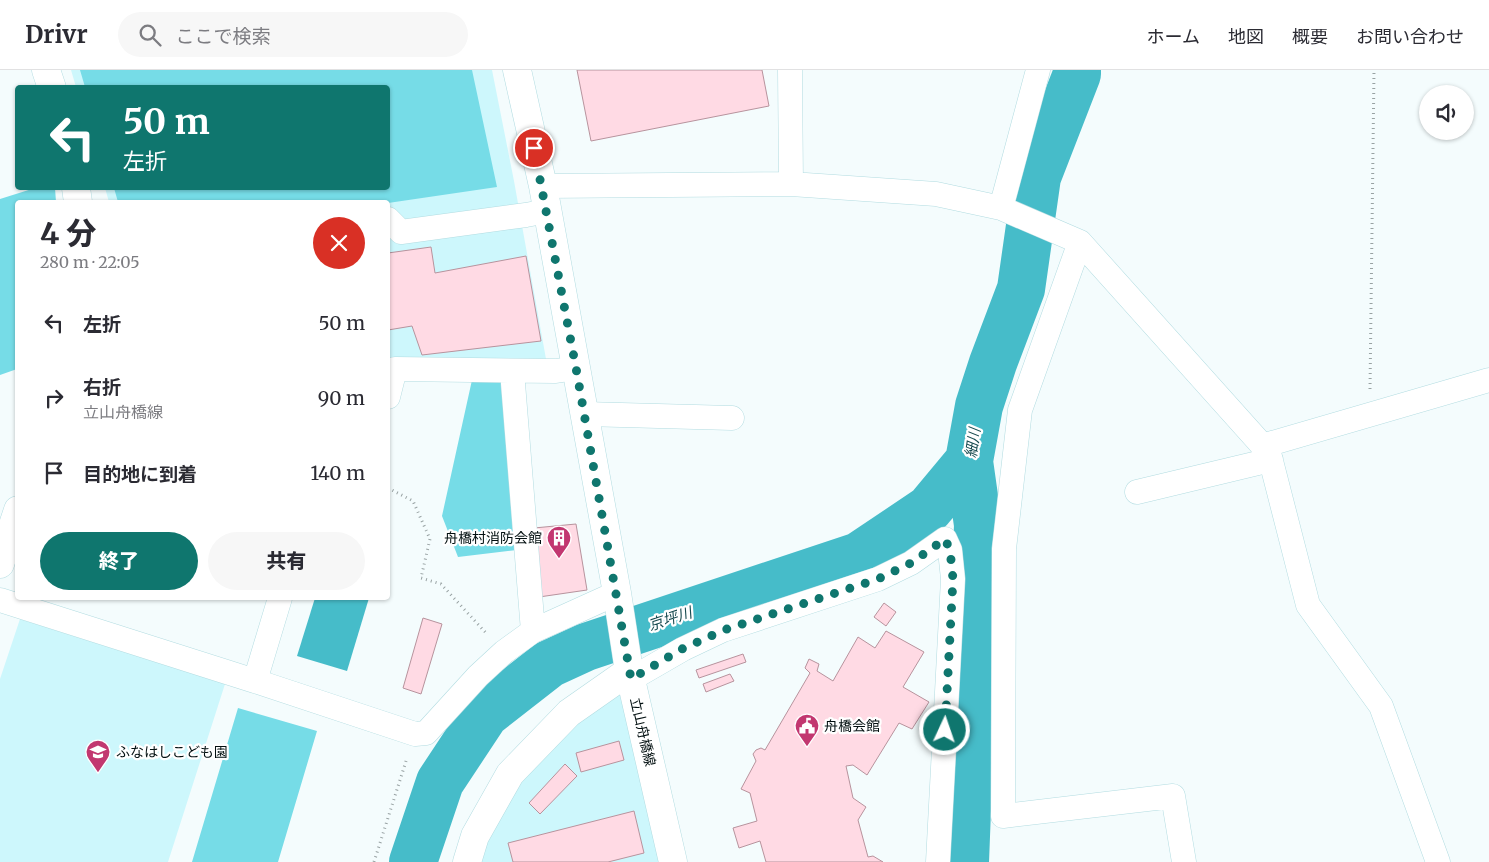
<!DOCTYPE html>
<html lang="ja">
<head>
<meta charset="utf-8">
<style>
  body { margin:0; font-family:Merriweather,"Noto Sans JP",serif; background:#f7f7f7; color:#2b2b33; height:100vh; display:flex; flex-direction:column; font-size:19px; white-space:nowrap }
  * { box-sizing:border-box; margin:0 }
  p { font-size:16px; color:#7c7c81 }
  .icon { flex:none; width:28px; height:28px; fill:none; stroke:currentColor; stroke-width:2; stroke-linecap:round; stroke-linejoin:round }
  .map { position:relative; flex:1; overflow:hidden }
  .side { position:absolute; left:15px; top:130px; width:375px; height:400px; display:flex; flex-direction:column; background:#fff; border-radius:5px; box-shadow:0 1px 4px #0004 }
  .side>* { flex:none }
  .hud { position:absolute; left:15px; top:15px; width:375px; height:105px; border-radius:5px; box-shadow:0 1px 4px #0004; background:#0f766e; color:#fff; overflow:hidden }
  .buttons { position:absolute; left:1419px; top:15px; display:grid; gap:10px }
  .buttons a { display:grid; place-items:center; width:55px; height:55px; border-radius:50%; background:#fff; box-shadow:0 1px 4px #0004; font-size:25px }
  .pin { position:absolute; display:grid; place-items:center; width:42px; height:42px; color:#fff; margin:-21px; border:2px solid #fff; border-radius:50%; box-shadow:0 1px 5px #0007 }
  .me { position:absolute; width:55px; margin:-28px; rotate:3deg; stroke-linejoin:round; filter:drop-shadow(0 0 4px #0008) }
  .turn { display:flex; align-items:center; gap:18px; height:105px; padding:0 25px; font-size:22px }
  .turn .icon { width:65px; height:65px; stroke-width:2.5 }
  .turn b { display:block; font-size:35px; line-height:42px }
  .round { display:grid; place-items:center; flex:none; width:52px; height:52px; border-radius:26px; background:#f7f7f7 }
  .headline { display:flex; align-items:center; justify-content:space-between; height:85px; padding:0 25px }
  h1 { font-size:30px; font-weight:800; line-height:38px }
  .action { display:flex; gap:10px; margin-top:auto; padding:10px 25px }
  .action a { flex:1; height:58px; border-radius:30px; background:#0f766e; color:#fff; font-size:20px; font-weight:800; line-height:58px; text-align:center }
  .action a+a { background:#f7f7f7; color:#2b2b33 }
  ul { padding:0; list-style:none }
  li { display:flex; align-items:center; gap:15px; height:75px; padding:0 25px }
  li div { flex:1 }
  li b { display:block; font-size:19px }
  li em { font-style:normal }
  header { display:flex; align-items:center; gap:30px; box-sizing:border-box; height:70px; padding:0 25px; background:#fff; border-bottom:1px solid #e1e1e2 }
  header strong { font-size:24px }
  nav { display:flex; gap:28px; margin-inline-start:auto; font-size:18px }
  .search { width:350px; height:45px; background:#f7f7f7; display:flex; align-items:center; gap:12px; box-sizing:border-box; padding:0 18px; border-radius:28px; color:#7c7c81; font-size:19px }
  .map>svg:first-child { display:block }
  .built { fill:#cdf7fc }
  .green { fill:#76dce7 }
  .water { fill:#46bcc9 }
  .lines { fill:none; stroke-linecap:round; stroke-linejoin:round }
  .river { stroke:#46bcc9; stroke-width:48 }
  .building { fill:#ffdae4; stroke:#b7939d }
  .minor-casing { stroke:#b2dce1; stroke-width:25 }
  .tertiary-casing { stroke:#b2dce1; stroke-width:29 }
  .secondary-casing { stroke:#b2dce1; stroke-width:29 }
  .path { stroke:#98a2a3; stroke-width:3; stroke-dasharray:1 4; stroke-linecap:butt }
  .minor { stroke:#fff; stroke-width:24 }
  .tertiary { stroke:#fff; stroke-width:28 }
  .secondary { stroke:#fff; stroke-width:28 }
  .route { stroke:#0f766e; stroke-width:9; stroke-dasharray:0 16.2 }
  .labels { text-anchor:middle; stroke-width:4.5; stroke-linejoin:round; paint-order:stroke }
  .poi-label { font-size:14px; fill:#020f10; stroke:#fff; text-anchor:start }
  .street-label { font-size:14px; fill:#020f10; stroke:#fff }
  .water-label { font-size:15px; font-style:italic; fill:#184b50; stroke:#fff }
</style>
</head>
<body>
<header>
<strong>Drivr</strong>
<div class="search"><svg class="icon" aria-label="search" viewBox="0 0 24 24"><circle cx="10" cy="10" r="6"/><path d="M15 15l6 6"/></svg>ここで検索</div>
<nav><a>ホーム</a><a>地図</a><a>概要</a><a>お問い合わせ</a></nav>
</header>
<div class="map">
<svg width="1489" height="792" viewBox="0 0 1489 792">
  <rect width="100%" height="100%" fill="#f4fcfd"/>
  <!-- built -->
  <path class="built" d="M71,0H492L514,111L546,289L388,293V132H109L105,118H388V18L76,17Z
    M20,549L225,614L168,792H0V609Z
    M629,601L673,792H467L510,704Z"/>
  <!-- green -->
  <path class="green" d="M80,0H472L497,117L388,133L118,132L114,118H388V18L85,17Z
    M35,118H55L56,132H18L17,299L0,305V129Z
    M504,309L517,480L458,487L442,446L472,310Z
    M238,638L317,661L278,792H192Z"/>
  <!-- water -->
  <path class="water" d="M315,528H369L347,601L297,586Z"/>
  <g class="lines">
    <!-- river -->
    <path class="river" d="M413,792L440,712L485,644L549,594L586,577L859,486L929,439L969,391
      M965,792L978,455L969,391L979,336L993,293L1021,219L1037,107L1077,4V0"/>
  </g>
  <!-- building -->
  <path class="building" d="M577,0H762L769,36L591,71Z
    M431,177L435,203L526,186L541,271L422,285L412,256L388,260V183Z
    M576,454L587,520L539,527L534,458Z
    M884,533L896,542L886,556L874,547Z
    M423,548L442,554L421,624L403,618Z
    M886,561L924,582L903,617L929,632L912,659L899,653L867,705L853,695L846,696L853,728L866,737L858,750L868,787L873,786L883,792H766L760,771L739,778L733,758L757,751L750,723L741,719L756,691L753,684L756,680L761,678L765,680L810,603L805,598L809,589L819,594L817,601L833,611L858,567L875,578Z
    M743,584L746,592L699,608L696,600Z
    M730,604L734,611L706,622L703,614Z
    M619,671L624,690L581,702L576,683Z
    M565,694L577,706L540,744L529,733Z
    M634,741L644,783L608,792H513L508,773Z"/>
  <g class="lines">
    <defs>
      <path id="minor" d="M790,0L791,114
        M543,116L791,114L936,124L1001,138L1080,172L1269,383L1308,535L1381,636L1438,792
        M1001,138L1038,0
        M388,149L401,162L526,145L547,141
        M1080,172L1020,340L1004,479L1003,746L1173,726L1184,792
        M512,301L533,561
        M388,327L395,299L556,301L576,298
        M584,344L732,348
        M1262,376L1489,310
        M1137,422L1271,390
        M280,528L255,611L415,664L426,663L478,606L504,582L533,561L617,523
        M0,530L255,611
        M631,609L683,579L723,560L878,509L911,493L945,469L950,480L953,509L938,792"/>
      <path id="tertiary" d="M46,0L52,18
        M76,118L78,132
        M0,494L18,440
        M467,792L475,766L510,704L569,643L629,601"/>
      <path id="secondary" d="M517,0L543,116L617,523L629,601L673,792"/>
    </defs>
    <!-- minor casing -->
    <use href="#minor" class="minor-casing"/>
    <!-- tertiary casing -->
    <use href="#tertiary" class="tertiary-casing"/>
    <!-- secondary casing -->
    <use href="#secondary" class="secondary-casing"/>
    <!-- path -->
    <path class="path" d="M1370,319L1374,0
      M388,418L413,431L430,469L421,508L441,514L486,563
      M374,792L407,688"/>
    <!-- minor -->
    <use href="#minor" class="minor"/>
    <!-- tertiary -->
    <use href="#tertiary" class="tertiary"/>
    <!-- secondary -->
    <use href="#secondary" class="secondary"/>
  </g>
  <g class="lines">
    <!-- route -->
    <path class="route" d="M534,78L576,298L631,609L682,579L724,560L878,509L911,493L945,469L950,480L953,509L945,660"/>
  </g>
  <!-- icons -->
  <defs>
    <symbol id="building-pin" viewBox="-11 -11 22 30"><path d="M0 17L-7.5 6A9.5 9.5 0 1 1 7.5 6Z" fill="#c23770" stroke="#fff"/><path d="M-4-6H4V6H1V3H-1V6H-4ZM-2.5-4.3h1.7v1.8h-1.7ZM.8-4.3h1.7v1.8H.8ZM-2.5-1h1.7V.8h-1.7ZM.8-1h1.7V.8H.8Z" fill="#fff"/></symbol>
    <symbol id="civic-pin" viewBox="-11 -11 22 30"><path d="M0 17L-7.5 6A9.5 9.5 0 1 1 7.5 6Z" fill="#c23770" stroke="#fff"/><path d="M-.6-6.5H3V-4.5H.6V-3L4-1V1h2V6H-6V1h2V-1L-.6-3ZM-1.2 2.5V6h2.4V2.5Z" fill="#fff"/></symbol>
    <symbol id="school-pin" viewBox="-11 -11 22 30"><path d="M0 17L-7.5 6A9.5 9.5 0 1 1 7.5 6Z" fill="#c23770" stroke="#fff"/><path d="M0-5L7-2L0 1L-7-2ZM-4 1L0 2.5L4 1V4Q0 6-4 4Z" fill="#fff"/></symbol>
  </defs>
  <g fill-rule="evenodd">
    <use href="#building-pin" x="545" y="454" width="28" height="38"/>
    <use href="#civic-pin" x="793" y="642" width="28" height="38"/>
    <use href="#school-pin" x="84" y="668" width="28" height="38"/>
  </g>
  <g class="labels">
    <!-- poi labels -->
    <g class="poi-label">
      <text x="542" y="473" text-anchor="end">舟橋村消防会館</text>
      <text x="824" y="661">舟橋会館</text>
      <text x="116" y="687">ふなはしこども園</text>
    </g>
    <!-- street labels -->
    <g class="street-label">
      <text transform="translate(643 662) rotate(77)" y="5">立山舟橋線</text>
    </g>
    <!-- water labels -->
    <g class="water-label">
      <text transform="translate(973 373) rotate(-82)" y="5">細川</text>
      <text transform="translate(670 549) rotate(-18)" y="5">京坪川</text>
    </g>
  </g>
</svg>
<div class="buttons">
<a><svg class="icon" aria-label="sound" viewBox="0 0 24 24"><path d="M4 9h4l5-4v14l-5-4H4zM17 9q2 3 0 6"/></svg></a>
</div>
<div class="pin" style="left:534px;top:78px;background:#d93025"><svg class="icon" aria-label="arrive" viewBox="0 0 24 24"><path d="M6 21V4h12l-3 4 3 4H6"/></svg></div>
<svg class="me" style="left:945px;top:660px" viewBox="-20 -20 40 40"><circle r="17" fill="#0f766e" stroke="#fff" stroke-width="3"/><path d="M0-11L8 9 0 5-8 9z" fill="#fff"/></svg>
<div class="hud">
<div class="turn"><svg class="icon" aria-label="left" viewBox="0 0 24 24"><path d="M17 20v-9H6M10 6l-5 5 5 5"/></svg><div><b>50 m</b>左折</div></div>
</div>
<section class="side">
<div class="headline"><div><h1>4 分</h1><p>280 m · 22:05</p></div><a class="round" style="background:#d93025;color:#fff"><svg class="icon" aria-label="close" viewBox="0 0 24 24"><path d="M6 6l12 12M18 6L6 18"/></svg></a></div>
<ul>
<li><svg class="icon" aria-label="left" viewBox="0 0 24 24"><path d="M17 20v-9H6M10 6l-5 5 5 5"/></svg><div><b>左折</b></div><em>50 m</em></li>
<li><svg class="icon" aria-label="right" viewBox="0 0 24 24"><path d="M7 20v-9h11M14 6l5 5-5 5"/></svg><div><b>右折</b><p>立山舟橋線</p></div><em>90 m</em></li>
<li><svg class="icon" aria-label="arrive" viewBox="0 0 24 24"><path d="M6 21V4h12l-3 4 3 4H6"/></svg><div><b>目的地に到着</b></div><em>140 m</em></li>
</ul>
<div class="action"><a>終了</a><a>共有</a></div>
</section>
</div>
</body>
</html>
